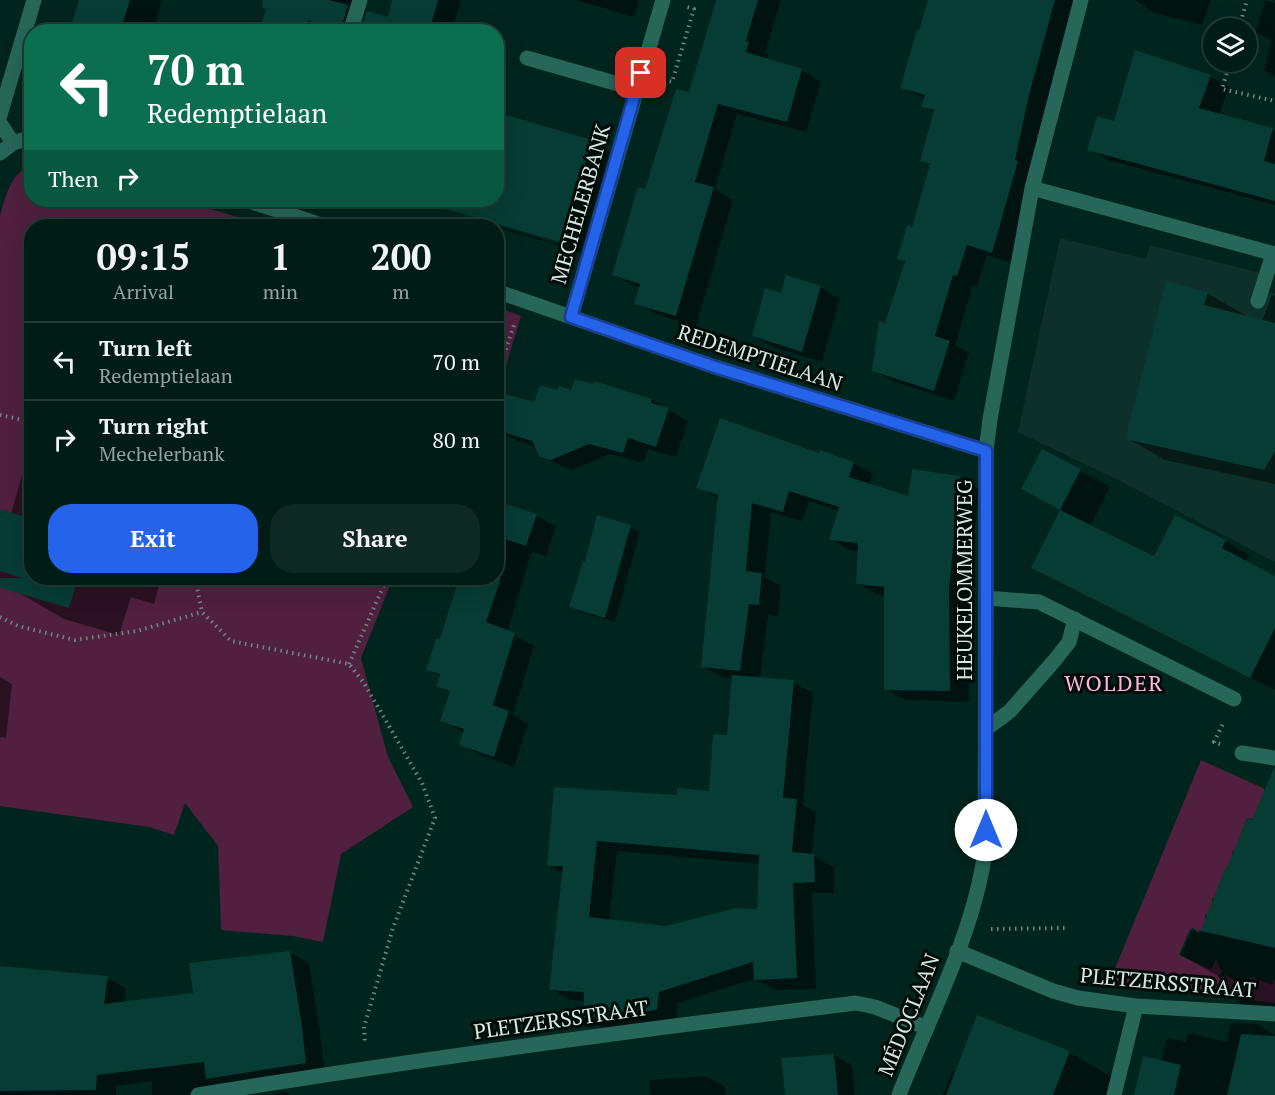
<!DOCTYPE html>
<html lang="en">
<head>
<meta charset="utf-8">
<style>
  body { margin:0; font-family:"PT Serif",serif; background:#0e2923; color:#f1f3f6; height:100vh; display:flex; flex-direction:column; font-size:22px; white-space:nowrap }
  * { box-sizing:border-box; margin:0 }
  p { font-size:20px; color:#95a1a1 }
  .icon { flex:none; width:33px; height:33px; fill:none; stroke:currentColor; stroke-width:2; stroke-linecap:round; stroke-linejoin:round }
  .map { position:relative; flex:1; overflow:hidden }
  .side { position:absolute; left:24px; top:219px; width:480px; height:366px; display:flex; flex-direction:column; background:#001c16; border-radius:24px; box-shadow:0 6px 24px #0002,0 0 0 2px #223a35 }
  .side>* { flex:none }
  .banner { position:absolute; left:24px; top:24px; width:480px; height:183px; border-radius:24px; box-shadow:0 6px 24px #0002,0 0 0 2px #223a35; background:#0b6e4f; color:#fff; overflow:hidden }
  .controls { position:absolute; left:1203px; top:18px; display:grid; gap:12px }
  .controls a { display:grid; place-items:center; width:54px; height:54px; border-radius:50%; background:#001c16; box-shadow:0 6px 24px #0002,0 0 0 2px #223a35; font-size:30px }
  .pin { position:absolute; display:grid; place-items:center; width:51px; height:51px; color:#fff; margin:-26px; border-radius:12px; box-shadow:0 3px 9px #0006 }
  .me { position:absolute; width:66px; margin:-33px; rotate:0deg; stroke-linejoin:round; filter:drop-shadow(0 0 4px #0008) }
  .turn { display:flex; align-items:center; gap:21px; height:126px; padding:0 24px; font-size:27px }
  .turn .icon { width:78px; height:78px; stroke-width:2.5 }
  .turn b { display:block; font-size:42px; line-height:51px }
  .then { display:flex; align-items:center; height:57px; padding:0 24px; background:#0003; gap:12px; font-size:22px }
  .eta { display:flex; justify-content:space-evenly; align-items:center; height:102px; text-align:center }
  .eta b { font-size:36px; font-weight:600; line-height:42px }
  .primary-button { display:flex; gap:12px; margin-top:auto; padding:12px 24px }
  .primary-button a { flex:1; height:69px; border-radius:24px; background:#2563eb; color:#fff; font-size:24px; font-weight:600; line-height:69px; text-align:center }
  .primary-button a+a { background:#0e2923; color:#f1f3f6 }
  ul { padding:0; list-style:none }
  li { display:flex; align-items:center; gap:18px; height:78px; padding:0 24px; border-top:2px solid #223a35 }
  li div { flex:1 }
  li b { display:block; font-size:22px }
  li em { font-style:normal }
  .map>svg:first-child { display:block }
  .built { fill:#0d312a }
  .green { fill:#50203e }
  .shadow { fill:#0007; fill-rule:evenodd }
  .building { fill:#063c33; fill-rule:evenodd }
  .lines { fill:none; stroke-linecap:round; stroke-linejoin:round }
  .path { stroke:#6d8983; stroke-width:4; stroke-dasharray:1.5 4.5; stroke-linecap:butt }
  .service { stroke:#27675a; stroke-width:15 }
  .pedestrian { stroke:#27675a; stroke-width:15 }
  .minor { stroke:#27675a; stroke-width:15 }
  .tertiary { stroke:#27675a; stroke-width:15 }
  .route-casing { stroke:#184099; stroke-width:15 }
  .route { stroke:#2563eb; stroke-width:10 }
  .labels { text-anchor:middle; stroke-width:6; stroke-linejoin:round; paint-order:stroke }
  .street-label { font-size:21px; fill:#d5e8e3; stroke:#010b08 }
  .neighbourhood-label { font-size:22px; letter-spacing:1.5px; fill:#feb4dd; stroke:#010b08 }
</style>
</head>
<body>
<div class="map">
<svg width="1275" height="1095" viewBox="0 0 1275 1095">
  <rect width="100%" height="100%" fill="#00251e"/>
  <!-- built -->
  <path class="built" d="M1060,238L1146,259L1150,245L1273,276L1268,292L1275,294V562L1118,480L1018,432Z"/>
  <!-- green -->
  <path class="green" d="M31,166L32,200H180L268,226H32V578H393L361,658L388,757L413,807L341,854L323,942L293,936L221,930L218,846L185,803L174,835L149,827L0,806V216C5,198 11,171 31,166Z
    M497,307L521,316L497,396L496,307Z
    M1201,760L1265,789L1264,792L1267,794L1260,802L1255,819L1247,818L1245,836L1241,834L1237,852L1233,850L1232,854L1236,855L1220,882L1218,886L1222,887L1217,900L1212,898V902L1215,903L1210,916L1206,914L1205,917L1208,919L1203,932L1199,930L1198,932L1193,928L1190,929L1179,955L1210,969H1212L1216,960L1222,972L1218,976L1219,979L1225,975L1237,981L1238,986L1241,987V981L1254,977L1258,981L1260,980L1272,985L1275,978V1003L1109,983Z"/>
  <!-- shadow -->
  <path class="shadow" d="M80,0H162L153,32H71Z
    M270,0H362L354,32H261Z
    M393,0H461L452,32H384Z
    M575,0H639L634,17Z
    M715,0H781L765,53L768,54L766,60L802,70L821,82L806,132L737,114L715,189L733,200L696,326L655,314L636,303L640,288L613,275L646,191L690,94L716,6L713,5Z
    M929,0H1078L1012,263L987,255L977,286L973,285L955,345L969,353L954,401L893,381L873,370L906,262L899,258L913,229L931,166L922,161L934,113L922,106L925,99L901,87Z
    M1135,0H1211L1202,25L1154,13Z
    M1265,0L1275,3V77L1264,70L1272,41L1256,32Z
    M1210,76L1229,87L1219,115L1275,131V205L1108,160L1089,149L1115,123Z
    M497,114L592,141L610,152L581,252L485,224L467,214L471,200H496ZM484,219L570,244L569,247L484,222Z
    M398,200H416L415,205Z
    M820,287L840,299L822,362L773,347L753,336L782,295Z
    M1207,293L1245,315L1244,317L1262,321L1272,295L1275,296V484L1165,460L1127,438Z
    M595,383L652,400L688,421L676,457L648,449L643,463L610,454L572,470L562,467L541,455L536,447L516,440L496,429V407L502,411L535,404L558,392H572L594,386Z
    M1043,451L1110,487L1090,526L1155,558L1225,541L1249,555L1246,562L1275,578V690L1057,582L1033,568L1062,510L1053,506Z
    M820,455L854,463L873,474L869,485L910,498L914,470L960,478L979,489L968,601L969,702L905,700L886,689V595L876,594L857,583L859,551L849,550L830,539L839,511L809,501L802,522L771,512L765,577L781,586L778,616L768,615L760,679L793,682L813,693L803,805L816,812L812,855L834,867V893H812L816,989L775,990L754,979L678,1003L676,1021L605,1029L586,1017V1001L570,1000L550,989L564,874L548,865L679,797L710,792L728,737L733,678L722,677L702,666L719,499L698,487ZM617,851L760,864L758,911L666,928L609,921Z
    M22,475L32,478V578H161L154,604L131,597L119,635L64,619L0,582V511L11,514Z
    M496,511L536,515L556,527L546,556L532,552L507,632L534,646L513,715L528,724L514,767L480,755L461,744L464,733L442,720L451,693L438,686L441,677L427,669L441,640L461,578H496Z
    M630,527L640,532L615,622L580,612L571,606Z
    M0,677L12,684L6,738L0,737Z
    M1275,790V1023L1236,1001L1237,999L1220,977L1181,955L1192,930L1200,934L1248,820L1253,822Z
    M289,952L309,963L321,1038L325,1073L221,1095H152V1081L116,1086V1095H0V1031L107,977L126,989L124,1003L194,994Z
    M1231,1023L1257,1024L1275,1035V1095H1135L1161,1062L1167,1038L1186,1042L1188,1033L1226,1042Z
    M1069,1052L1119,1081L1114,1095H943L953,1070L956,1071Z
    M834,1055L852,1065L855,1095H786Z
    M705,1076L725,1087L726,1095H650L649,1080Z
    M286,1092L291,1095H269Z"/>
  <!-- building -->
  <path class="building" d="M79,0H130L120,32H102L72,23Z
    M263,0H329L348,5L341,30L308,21L305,32H259L266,9L262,8Z
    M392,0H438L429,32H360L367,11L388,17Z
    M716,0H758L746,41L749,42L746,52L802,69L787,122L718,104L695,182L714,187L676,316L634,304L640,284L612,275L638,187L645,189L676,89L689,92Z
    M928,0H1055L1029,95L1015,160L1018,161L992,253L967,245L957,276L953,275L935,336L950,341L934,391L872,371L879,321L885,323L905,261L897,259L907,225L912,227L930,164L920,161L934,110L921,107L925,95L900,88L917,30H919Z
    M1135,50L1211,75L1199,108L1273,128L1264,161L1275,164V201L1087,150L1097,116L1114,121Z
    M496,112L592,140L563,243L439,207L440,200H496Z
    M786,275L821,286L802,352L752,336L765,288L781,293Z
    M1166,281L1208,292L1204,305L1275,323V451L1264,470L1125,439Z
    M575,379L593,384L594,381L652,399L651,403L669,408L656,447L628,438L623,453L589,444L551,460L540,457L532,441L496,430V424L506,394L534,402L540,385L557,390L559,386L571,390Z
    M720,418L819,453L820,450L854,462L849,477L908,496L912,469L960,476L949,589L950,691L884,690V587L856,584L858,543L829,540L839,507L789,491L783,512L752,503L746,571L762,573L759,605L749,604L740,671L701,667L718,495L696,488Z
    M1042,449L1081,469L1060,510L1021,489Z
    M496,501L537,514L526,546L496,536Z
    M0,509L32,519V578H78L69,608L0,588V578H22L0,571Z
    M1060,510L1154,556L1175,515L1226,540L1222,548L1275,576V628L1250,678L1031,568Z
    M597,515L631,525L605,618L569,607L583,561H585Z
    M459,578H501L486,622L515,633L493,705L509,711L494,757L459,745L464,729L440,721L450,691L436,687L440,674L426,670L436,638L440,639Z
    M732,675L794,680L783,798L797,799L792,852L814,854L815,882L793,883L797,978L754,980L753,962L659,992L657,1010L584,1018V992L549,990L563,866H547L554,787L677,795V788L709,791L713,734L727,735ZM597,841L759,855L757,909L736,908L666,926L589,917Z
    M1274,768H1275V948L1201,931L1226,866H1228L1247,818L1252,820Z
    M290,951L302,1026L306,1063L206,1079L204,1062L97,1075L96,1090L0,1091V966L108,976L104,1004L193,993L189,963Z
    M977,1015L1070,1051L1053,1095H946Z
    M1241,1034L1275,1036V1095H1227Z
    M834,1054L838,1095H785L781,1058Z
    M1143,1056L1181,1065L1174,1095H1134Z"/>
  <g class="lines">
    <!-- path -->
    <path class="path" d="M1239,28L1247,0
      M1230,62L1222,89L1275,101
      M664,79L672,82L694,9L687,7
      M496,378L514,325
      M0,415L32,422
      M195,578L202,612L231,641L349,664L364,683L422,783L435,818L393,928L364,1027L365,1043
      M0,617L18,626L75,640L137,631L202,612
      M349,664L387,578
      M1220,744L1214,742L1224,722
      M991,929L1065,928"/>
    <!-- service -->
    <path class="service" d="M986,729L1010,711L1055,660L1069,642L1075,619"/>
    <!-- pedestrian -->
    <path class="pedestrian" d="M1258,301L1273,254"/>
    <!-- minor -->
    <path class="minor" d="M1081,0L1032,188L990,419L986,451V598L1039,602L1234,699
      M350,32L360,0
      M527,58L636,89
      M0,115L34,0
      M0,123L13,143
      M0,153L13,143L32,137
      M1032,188L1275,254
      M246,200L325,226
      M496,291L715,367L986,451
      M571,317L663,0
      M1242,753L1275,758
      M957,951L1053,991L1078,998L1136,1006L1275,1014
      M198,1095C417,1059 636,1030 856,1003L875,1007L925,1027
      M1114,1095L1136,1006"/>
    <!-- tertiary -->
    <path class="tertiary" d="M899,1095C929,1017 974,934 985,851L986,598"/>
  </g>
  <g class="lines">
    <defs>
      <path id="route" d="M641,73L571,317L715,367L986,451V830"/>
    </defs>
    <!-- route casing -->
    <use href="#route" class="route-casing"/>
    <!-- route -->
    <use href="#route" class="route"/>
  </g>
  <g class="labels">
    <!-- street labels -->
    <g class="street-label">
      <text transform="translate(581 204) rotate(-74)" y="7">MECHELERBANK</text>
      <text transform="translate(760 358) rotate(18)" y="7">REDEMPTIELAAN</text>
      <text transform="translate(965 580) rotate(-90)" y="7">HEUKELOMMERWEG</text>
      <text transform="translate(1168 983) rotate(5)" y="7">PLETZERSSTRAAT</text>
      <text transform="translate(909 1015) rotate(-68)" y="7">MÉDOCLAAN</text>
      <text transform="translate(561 1020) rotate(-8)" y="7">PLETZERSSTRAAT</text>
    </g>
    <!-- neighbourhood labels -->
    <g class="neighbourhood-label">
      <text x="1114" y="691">WOLDER</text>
    </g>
  </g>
</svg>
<div class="controls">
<a><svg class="icon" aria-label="layers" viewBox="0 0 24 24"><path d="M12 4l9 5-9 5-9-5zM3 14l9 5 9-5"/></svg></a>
</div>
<div class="pin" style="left:641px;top:73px;background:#d93025"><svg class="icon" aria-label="arrive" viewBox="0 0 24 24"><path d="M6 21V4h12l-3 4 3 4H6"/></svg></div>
<svg class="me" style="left:986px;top:830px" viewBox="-20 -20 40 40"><circle r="19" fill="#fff"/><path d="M0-13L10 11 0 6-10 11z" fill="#2563eb"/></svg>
<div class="banner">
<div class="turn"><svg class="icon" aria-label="left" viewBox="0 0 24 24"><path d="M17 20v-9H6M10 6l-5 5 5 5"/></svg><div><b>70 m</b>Redemptielaan</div></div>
<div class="then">Then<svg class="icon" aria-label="right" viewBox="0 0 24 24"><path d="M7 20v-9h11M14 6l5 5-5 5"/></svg></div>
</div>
<section class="side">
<div class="eta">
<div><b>09:15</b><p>Arrival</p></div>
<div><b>1</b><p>min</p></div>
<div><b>200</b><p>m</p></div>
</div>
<ul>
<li><svg class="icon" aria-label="left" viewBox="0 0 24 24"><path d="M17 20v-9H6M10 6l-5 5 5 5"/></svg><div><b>Turn left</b><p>Redemptielaan</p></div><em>70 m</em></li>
<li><svg class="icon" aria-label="right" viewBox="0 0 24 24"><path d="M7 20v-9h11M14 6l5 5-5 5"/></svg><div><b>Turn right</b><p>Mechelerbank</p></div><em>80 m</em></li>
</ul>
<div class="primary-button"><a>Exit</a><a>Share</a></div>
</section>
</div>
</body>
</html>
